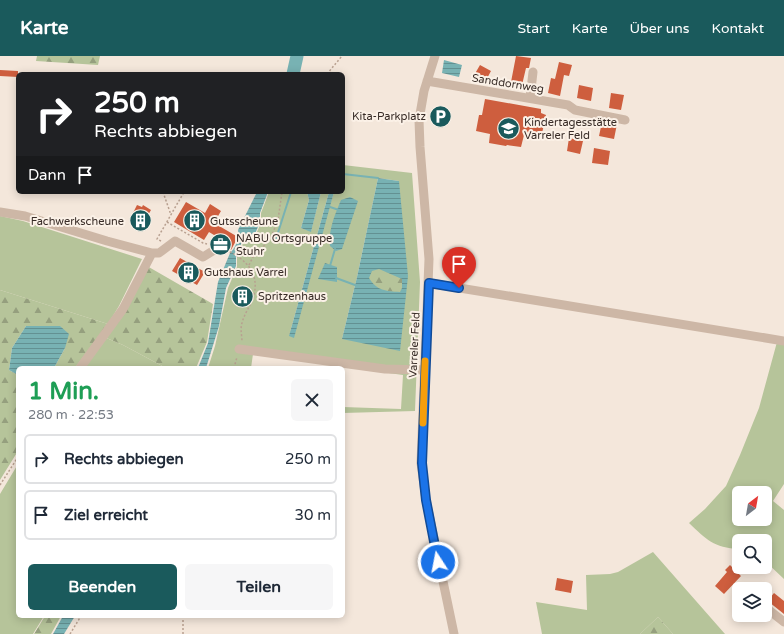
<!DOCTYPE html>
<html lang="de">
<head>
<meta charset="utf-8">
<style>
  body { margin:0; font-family:"Varela Round",sans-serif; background:#f6f6f7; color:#1f2937; height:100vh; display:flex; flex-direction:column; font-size:15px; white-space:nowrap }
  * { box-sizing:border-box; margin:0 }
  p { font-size:13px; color:#747a83 }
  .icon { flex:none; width:22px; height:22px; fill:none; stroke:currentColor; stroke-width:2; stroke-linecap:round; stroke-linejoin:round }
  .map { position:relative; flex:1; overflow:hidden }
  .details { position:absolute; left:16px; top:310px; width:329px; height:252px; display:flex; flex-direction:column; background:#fff; border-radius:6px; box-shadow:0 2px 10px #0003 }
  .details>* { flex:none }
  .top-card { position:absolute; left:16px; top:16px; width:329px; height:122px; border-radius:6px; box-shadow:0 2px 10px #0003; background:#202124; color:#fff; overflow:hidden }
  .needle { width:26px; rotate:31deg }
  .buttons { position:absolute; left:732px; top:430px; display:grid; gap:8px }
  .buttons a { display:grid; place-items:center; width:40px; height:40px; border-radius:6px; background:#fff; box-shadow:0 2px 10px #0003; font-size:20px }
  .pin { position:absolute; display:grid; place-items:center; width:34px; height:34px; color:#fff; margin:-41px -17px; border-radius:50% 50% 50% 0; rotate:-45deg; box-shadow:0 0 4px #0007 }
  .pin .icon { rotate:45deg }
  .me { position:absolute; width:44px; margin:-22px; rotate:349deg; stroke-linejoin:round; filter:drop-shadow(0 0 3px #0008) }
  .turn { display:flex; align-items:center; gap:14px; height:84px; padding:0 12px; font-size:18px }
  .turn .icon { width:52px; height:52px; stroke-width:2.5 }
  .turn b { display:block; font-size:28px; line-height:34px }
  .then { display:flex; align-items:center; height:38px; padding:0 12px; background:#0003; gap:8px; font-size:15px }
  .round { display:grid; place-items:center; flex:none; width:42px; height:42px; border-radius:6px; background:#f6f6f7 }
  .summary { display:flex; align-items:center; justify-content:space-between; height:68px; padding:0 12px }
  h1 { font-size:24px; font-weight:700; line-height:30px; color:#1e9e55 }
  .button { display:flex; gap:8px; margin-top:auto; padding:8px 12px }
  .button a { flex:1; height:46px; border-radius:6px; background:#1a5a5c; color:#fff; font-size:16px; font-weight:700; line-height:46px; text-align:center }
  .button a+a { background:#f6f6f7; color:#1f2937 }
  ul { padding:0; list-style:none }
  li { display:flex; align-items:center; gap:12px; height:50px; margin:0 8px 6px; padding:0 4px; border:2px solid #e0e1e3; border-radius:6px }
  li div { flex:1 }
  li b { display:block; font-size:15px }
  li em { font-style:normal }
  header { display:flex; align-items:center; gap:24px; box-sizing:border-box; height:56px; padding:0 20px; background:#1a5a5c; color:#fff }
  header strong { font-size:19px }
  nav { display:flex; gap:22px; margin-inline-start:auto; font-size:14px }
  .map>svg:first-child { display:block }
  .green { fill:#b6c49a; fill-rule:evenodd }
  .forest { fill:url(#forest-firs) }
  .water { fill:url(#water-rules); fill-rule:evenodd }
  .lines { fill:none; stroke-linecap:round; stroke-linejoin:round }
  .stream { stroke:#78b2b3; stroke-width:2 }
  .river { stroke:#78b2b3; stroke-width:13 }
  .building { fill:#ce5e3e }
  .path { stroke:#b8a090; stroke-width:1.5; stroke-dasharray:2 2; stroke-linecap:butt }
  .minor { stroke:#cdb7a6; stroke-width:9 }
  .route-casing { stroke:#114b97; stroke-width:10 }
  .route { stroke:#1a73e8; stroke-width:7 }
  .slow { stroke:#f59e0b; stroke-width:7 }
  .labels { text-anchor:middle; stroke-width:4; stroke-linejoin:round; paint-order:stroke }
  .street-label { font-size:11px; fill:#382c27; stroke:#fbf1e7 }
  .poi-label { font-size:11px; fill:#382c27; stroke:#fbf1e7; text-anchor:start }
</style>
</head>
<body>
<header>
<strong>Karte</strong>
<nav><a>Start</a><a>Karte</a><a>Über uns</a><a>Kontakt</a></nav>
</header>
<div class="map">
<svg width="784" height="578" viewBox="0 0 784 578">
  <defs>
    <pattern id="forest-firs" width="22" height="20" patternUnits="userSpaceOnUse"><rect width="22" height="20" fill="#b6c49a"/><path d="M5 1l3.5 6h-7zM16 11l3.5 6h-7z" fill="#959f7e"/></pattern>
    <pattern id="water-rules" width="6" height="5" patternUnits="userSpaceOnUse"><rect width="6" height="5" fill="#78b2b3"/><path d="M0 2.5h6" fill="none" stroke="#639192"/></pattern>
  </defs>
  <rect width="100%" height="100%" fill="#f4e7db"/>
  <!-- green -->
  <path class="green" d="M343,109L412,117L420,226L415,355L343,357V351L401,353L403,319L253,298L251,312H208L215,290L228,232L237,211V196L245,185L256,178L261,167V157L269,136H307L309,144L301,172L311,175L321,136H329L289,280L334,136H343ZM378,122L399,125L342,283L357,221Z
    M0,160L23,165L142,203L119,250L108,268L0,234Z
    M104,281L123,289L166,312H85Z
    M777,286L784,288V428L773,445L784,454V523L765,505V485H739V493C714,492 706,483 689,467L705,453L726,430L740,399L759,352ZM739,437H765V463H739Z
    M18,408V560H44L33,578H0V438Z
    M653,496L725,578H673L658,561L640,578H542L536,546L587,554L586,519L610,518L618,516Z"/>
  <!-- forest -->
  <path class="forest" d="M37,0H100L98,9L36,5Z
    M147,210L213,248L207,286L196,312H166L123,289L104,281Z
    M379,213L402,223V232L400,236L388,235L375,230L369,222L372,215Z
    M0,234L108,268L75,312H54L65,292L60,270H26L12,292L9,314L18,319V395L0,424Z
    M45,560H61L51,578H34Z
    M658,561L673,578H640Z"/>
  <!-- water -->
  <path class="water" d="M444,4L462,9L459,21L442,17Z
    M378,122L399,125L408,220L400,295L342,283L357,221ZM379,213L402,223V232L400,236C386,235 377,235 369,222L372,215Z
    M257,136H268L260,157V166L255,178L243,185L236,197V210L226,232L219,270L206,312H198L208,287L218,226L230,197C236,191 239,183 238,174Z
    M307,136H321L311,176L301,172L309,144Z
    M329,136H334L294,282L289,280Z
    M350,141L358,145L342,193L336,195L330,190C328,175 335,158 341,144Z
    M325,207L337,211V226L318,223Z
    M26,270H60L69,278L65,292L54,312H18V319L9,314L12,292Z
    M63,560H75L64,578H53Z"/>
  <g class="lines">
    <!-- stream -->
    <path class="stream" d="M343,118L378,122
      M330,151L339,154
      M275,186L291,136
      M330,210L335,193
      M336,222L355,229"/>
    <!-- river -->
    <path class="river" d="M293,18L297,0"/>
  </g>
  <!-- building -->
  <path class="building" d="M516,0L531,2L529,12H526L522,29L511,26Z
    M559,6L572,9L569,20L564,19L560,40L548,37L551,22L555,23Z
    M480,9L491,15L484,28L473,21Z
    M0,14L18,15V21L0,20Z
    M579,29L593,32L591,45L577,42Z
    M611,37L624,39L621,54L609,52Z
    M485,43L541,53V57L546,59L541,82L524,79L521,91L507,89L506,90L489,87L490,78L476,75L479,59H482Z
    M602,66L617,68L614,83L599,80Z
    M569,82L583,85L580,98L567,95Z
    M594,92L610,95L608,109L592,107Z
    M186,146L205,157L210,148L221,155L214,167L238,181L231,194L225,190L222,186H217L219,182L209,176L204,184L174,166Z
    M137,149L142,151L143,149L151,154L139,175L131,170L137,160L133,157Z
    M180,202L205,216L197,229L172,215Z
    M730,509L741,520L724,538L715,530L727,516L725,514Z
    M557,522L573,525L571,537L555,534Z
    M765,537L770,542L774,537L784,545V558L769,546L765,545Z"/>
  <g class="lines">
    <!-- path -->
    <path class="path" d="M327,18L342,0
      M163,136L171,159
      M167,166L203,187L207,188
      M161,185L157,183L184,136
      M226,194C246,203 261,218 253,242C250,251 244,258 242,267C240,273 242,280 242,286
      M249,209L255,197L265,189L272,179L278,164L282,136
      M234,312L237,301
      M0,429L18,401
      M70,578L81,560
      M183,578V560"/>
    <!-- minor -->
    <path class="minor" d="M435,0L424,35L419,64L420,91L429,203L421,407L426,444L454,578
      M427,25L568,49L575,54L625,64
      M530,42L533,16
      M0,156L25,160L107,185L152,197H159L175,185L203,201L219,191
      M429,227L784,285
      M239,293L385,313L425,314
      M80,312L123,253L152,197
      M741,532L742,533
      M765,551L784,566"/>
  </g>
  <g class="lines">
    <defs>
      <path id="route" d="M438,506L426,444L422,407L429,227L459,232"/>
    </defs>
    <!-- route casing -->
    <use href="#route" class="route-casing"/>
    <!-- route -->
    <use href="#route" class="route"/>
    <!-- slow -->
    <path class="slow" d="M423,367L425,305"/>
  </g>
  <!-- icons -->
  <defs>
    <symbol id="parking-disc" viewBox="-11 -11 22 22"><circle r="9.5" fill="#1a5a5c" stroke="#fbf1e7"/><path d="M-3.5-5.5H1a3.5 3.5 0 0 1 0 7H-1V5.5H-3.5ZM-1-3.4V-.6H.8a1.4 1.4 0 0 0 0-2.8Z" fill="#fff"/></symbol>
    <symbol id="school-disc" viewBox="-11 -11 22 22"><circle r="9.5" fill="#1a5a5c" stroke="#fbf1e7"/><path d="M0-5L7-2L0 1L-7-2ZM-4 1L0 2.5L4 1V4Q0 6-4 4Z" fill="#fff"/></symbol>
    <symbol id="building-disc" viewBox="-11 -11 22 22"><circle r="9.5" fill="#1a5a5c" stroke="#fbf1e7"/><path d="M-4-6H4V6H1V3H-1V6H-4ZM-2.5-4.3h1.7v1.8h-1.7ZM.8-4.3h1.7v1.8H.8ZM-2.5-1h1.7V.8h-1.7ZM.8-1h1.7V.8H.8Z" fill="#fff"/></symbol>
    <symbol id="office-disc" viewBox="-11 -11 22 22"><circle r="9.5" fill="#1a5a5c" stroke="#fbf1e7"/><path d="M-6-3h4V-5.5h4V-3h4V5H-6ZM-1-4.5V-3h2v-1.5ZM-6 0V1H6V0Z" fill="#fff"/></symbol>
  </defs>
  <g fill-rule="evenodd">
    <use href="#parking-disc" x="428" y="48" width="25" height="25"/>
    <use href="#school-disc" x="496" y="60" width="25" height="25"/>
    <use href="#building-disc" x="128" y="152" width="25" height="25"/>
    <use href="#building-disc" x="182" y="152" width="25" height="25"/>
    <use href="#office-disc" x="208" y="176" width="25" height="25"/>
    <use href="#building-disc" x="176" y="204" width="25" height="25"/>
    <use href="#building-disc" x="230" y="228" width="25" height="25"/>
  </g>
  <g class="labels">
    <!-- street labels -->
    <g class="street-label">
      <text transform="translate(508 27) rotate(9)" y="4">Sanddornweg</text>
      <text transform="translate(414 289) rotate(-87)" y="4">Varreler Feld</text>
    </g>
    <!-- poi labels -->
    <g class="poi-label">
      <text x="426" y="64" text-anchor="end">Kita-Parkplatz</text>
      <text x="524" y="70">Kindertagesstätte<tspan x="524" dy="13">Varreler Feld</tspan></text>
      <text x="124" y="169" text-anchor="end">Fachwerkscheune</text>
      <text x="210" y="169">Gutsscheune</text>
      <text x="236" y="186">NABU Ortsgruppe<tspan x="236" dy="13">Stuhr</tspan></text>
      <text x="204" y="220">Gutshaus Varrel</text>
      <text x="258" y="244">Spritzenhaus</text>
    </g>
  </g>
</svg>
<div class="buttons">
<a><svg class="needle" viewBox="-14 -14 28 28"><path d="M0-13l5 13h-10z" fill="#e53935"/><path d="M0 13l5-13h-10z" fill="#747a83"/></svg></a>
<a><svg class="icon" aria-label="search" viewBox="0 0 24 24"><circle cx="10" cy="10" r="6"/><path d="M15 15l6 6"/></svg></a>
<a><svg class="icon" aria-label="layers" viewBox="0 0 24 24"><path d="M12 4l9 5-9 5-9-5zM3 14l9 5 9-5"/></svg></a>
</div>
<div class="pin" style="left:459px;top:232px;background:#d93025"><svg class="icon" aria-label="arrive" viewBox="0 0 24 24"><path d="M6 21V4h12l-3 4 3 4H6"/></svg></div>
<svg class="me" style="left:438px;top:506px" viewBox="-20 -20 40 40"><circle r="17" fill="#1a73e8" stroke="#fff" stroke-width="3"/><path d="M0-11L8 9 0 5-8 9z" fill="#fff"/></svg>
<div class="top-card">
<div class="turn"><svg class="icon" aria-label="right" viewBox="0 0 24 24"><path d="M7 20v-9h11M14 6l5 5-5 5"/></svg><div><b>250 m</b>Rechts abbiegen</div></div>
<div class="then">Dann<svg class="icon" aria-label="arrive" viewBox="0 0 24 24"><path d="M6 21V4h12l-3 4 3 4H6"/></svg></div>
</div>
<section class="details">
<div class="summary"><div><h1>1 Min.</h1><p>280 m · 22:53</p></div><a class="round"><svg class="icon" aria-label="close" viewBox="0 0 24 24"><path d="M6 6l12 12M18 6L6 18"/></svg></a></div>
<ul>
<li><svg class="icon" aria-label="right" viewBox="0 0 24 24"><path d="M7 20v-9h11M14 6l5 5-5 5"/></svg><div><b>Rechts abbiegen</b></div><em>250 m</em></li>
<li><svg class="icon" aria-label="arrive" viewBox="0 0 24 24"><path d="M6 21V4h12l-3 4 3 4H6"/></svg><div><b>Ziel erreicht</b></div><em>30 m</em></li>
</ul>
<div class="button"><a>Beenden</a><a>Teilen</a></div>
</section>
</div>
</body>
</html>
